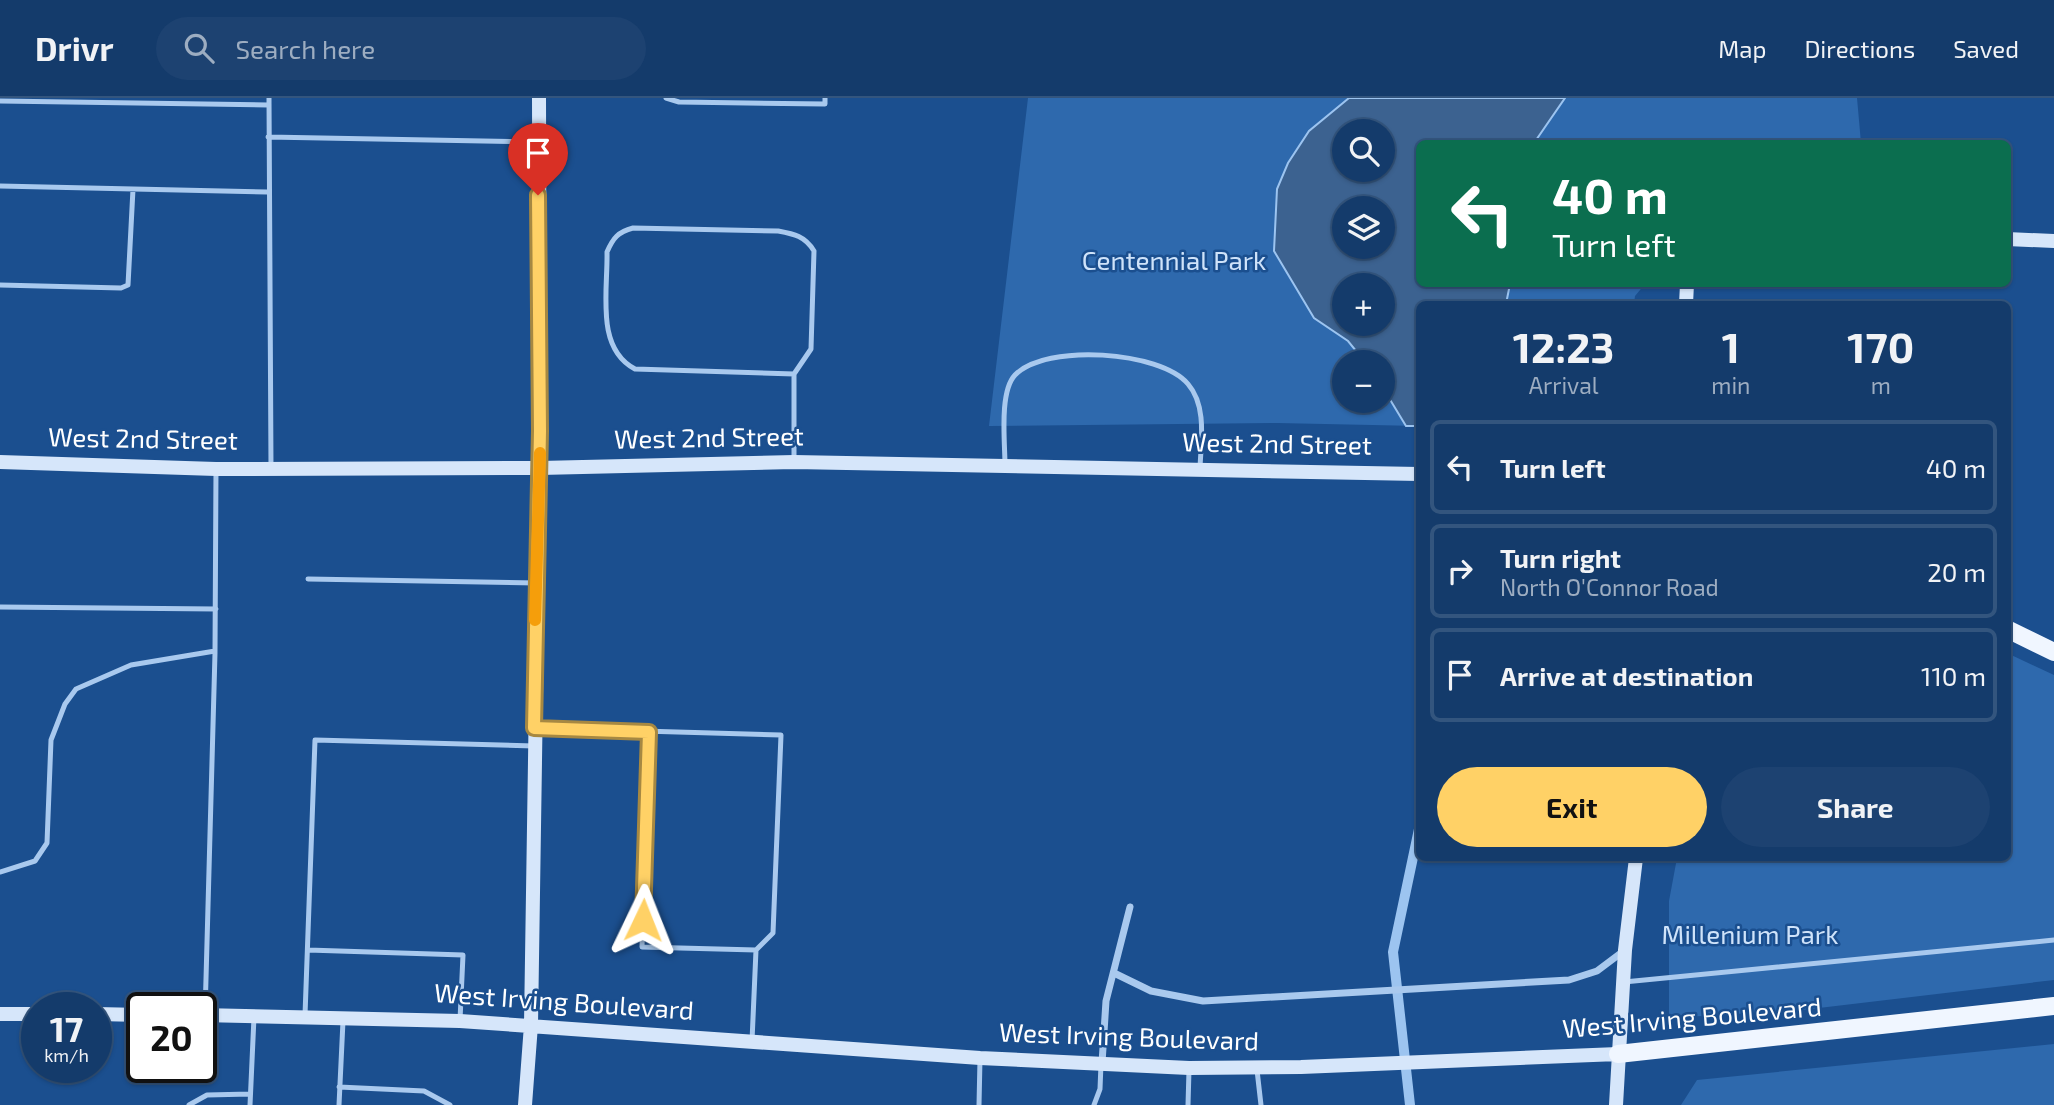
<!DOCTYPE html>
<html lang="en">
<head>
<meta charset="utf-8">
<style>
  body { margin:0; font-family:"Exo 2",sans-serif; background:#1d4271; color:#f1f3f6; height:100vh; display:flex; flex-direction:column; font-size:26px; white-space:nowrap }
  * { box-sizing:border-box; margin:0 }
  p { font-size:23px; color:#9dadc1 }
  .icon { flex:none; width:38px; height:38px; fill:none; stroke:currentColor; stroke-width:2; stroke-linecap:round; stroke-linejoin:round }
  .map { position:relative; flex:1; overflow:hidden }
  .panel { position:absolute; left:1416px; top:203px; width:595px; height:560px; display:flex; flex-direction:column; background:#143b6b; border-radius:10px; box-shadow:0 2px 5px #0004,0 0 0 2px #33557e }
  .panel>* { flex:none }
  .hud { position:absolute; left:1416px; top:42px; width:595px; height:147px; border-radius:10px; box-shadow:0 2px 5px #0004,0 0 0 2px #33557e; background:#0b6e4f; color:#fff; overflow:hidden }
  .fabs { position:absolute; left:1332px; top:21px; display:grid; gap:14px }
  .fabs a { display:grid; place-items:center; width:63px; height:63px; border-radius:50%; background:#143b6b; box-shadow:0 2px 5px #0004,0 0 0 2px #33557e; font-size:35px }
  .speed { position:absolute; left:21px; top:894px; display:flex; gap:14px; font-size:35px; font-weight:700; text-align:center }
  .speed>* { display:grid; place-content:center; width:91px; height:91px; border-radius:50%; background:#143b6b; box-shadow:0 2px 5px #0004,0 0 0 2px #33557e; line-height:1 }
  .speed small { font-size:18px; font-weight:400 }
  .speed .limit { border:4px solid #111; border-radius:10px; background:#fff; color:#111 }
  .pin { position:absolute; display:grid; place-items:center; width:60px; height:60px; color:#fff; margin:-72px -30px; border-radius:50% 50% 50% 0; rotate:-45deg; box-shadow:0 0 7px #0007 }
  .pin .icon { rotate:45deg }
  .me { position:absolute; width:77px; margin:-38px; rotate:2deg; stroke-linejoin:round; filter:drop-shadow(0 0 5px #0008) }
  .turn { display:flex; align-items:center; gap:24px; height:147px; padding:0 21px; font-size:32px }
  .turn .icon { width:91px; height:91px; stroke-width:2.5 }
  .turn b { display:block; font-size:49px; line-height:60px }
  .eta { display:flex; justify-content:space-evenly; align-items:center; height:119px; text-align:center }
  .eta b { font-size:42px; font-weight:700; line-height:49px }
  .cta { display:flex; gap:14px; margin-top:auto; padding:14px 21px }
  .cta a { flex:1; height:80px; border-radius:42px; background:#ffd166; color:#111; font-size:28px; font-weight:700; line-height:80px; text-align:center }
  .cta a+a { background:#1d4271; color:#f1f3f6 }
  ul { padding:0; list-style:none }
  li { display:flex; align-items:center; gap:21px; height:94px; margin:0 14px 10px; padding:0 7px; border:4px solid #33557e; border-radius:10px }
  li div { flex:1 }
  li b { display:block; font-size:26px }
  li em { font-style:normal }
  header { display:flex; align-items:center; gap:42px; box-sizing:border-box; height:98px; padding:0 35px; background:#143b6b; border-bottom:2px solid #33557e }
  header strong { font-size:33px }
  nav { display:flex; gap:38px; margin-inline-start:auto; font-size:24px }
  .search { width:490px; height:63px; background:#1d4271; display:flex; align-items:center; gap:18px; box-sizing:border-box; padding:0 24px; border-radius:38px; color:#9dadc1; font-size:26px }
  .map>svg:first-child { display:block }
  .green { fill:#2e69ad; fill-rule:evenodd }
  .water { fill:#3c6290; stroke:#9cc4f0; stroke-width:2; fill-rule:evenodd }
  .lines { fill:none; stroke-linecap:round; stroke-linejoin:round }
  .stream { stroke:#9cc4f0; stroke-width:10 }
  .lane { stroke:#a9c9ee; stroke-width:5 }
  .street { stroke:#a9c9ee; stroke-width:7 }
  .secondary { stroke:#d6e6fa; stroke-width:14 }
  .primary { stroke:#f0f6ff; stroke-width:18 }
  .route-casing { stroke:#a68842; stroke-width:18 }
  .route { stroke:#ffd166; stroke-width:12 }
  .slow { stroke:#f59e0b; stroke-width:12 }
  .labels { text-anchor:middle; stroke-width:5; stroke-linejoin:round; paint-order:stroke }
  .park-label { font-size:26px; fill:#cfe3fa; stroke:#1b4f8f }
  .street-label { font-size:26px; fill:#fff; stroke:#1b4f8f }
</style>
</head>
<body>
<header>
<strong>Drivr</strong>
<div class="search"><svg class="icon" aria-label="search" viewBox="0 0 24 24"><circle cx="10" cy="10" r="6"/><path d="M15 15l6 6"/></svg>Search here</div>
<nav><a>Map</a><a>Directions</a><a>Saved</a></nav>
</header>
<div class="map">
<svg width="2054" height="1007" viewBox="0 0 2054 1007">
  <rect width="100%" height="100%" fill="#1b4f8f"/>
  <!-- green -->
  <path class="green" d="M1028,0H1857L1861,45L1419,46V186H1645L1635,198L1634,206H1419V328L1277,325L989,328ZM1344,33H1382V72H1344ZM1344,110H1382V149H1344ZM1344,187H1382V226H1344ZM1344,264H1382V303H1344Z
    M2007,555L2054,577V882L1802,912L1669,920V803L1677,760H2007Z
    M2054,946V1007H1681L1697,982Z"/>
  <!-- water -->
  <path class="water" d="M1349,0H1565L1534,45L1419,46V186H1510L1506,206H1419V328H1406L1383,290L1382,264H1365L1348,243L1314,220L1274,153L1277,91L1288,65L1309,33ZM1344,33H1382V72H1344ZM1344,110H1382V149H1344ZM1344,187H1382V226H1344Z"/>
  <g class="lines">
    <!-- stream -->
    <path class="stream" d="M1410,1007L1393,854L1419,731"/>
    <!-- lane -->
    <path class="lane" d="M269,0L271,370
      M666,0L679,4L825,6V0
      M0,3L268,7
      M268,39L538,44
      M0,88L267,94
      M0,187L121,190L128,187L133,91
      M794,361V276L811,251L814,153C805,138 794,136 778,133L633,130C618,134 613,140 607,154C608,193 595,250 635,271L794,276
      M1005,367C1005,345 999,294 1015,277C1046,245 1160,253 1188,286C1207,308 1201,343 1200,370
      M308,481L536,485
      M0,509L216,511
      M538,630L781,637L773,835L756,852L752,943
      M649,634L642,849L756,852
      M0,774L35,763L47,745L51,642L65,606L76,591L131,567L215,553
      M308,852L463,857L460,922
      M1624,884L2054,842
      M205,917L215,555L216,371
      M305,917L315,642L534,648
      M1257,972L1261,1007
      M339,989L424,993L450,1007
      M189,1007L207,997L250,996
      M250,1007L254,919
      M339,1007L343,923
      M979,1007L980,961
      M1094,1007L1100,991L1101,966
      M1188,1007L1189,972"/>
    <!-- street -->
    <path class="street" d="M1114,875L1151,893L1203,903L1569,882L1597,873L1625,852
      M1102,965L1106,903L1130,809"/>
    <!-- secondary -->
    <path class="secondary" d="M2007,141L2054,143
      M1686,206L1687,186
      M0,364L216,371L540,370L794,364L1419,376
      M0,916H37
      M96,916L142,917
      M201,917L460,923L980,960L1189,970L1301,969L1618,956
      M525,1007L531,927L540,333L539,0
      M1616,1007L1625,852L1636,760"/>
    <!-- primary -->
    <path class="primary" d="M2007,531L2054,554
      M1618,956L2054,908"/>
  </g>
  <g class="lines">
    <defs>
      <path id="route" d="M538,97L540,333L534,630L649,634L643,822"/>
    </defs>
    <!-- route casing -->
    <use href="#route" class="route-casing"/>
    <!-- route -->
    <use href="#route" class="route"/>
    <!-- slow -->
    <path class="slow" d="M535,522L540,355"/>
  </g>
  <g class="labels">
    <!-- park labels -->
    <g class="park-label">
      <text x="1174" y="172">Centennial Park</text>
      <text x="1750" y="846">Millenium Park</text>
    </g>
    <!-- street labels -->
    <g class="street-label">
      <text transform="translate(709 340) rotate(-1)" y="9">West 2nd Street</text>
      <text transform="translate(143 341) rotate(1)" y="9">West 2nd Street</text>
      <text transform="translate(1277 346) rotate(1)" y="9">West 2nd Street</text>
      <text transform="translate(564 904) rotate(4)" y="9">West Irving Boulevard</text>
      <text transform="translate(1692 920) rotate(-5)" y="9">West Irving Boulevard</text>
      <text transform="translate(1129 939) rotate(2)" y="9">West Irving Boulevard</text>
    </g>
  </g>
</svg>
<div class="fabs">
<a><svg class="icon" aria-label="search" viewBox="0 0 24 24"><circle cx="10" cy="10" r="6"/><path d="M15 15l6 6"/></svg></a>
<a><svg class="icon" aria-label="layers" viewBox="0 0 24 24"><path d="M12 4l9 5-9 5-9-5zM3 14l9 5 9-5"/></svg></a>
<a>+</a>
<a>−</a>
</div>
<div class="speed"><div>17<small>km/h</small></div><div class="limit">20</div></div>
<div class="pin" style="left:538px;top:97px;background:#d93025"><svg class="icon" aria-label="arrive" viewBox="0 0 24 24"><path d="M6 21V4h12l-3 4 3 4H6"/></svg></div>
<svg class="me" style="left:643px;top:822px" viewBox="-20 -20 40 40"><path d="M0-17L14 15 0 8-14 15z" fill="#ffd166" stroke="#fff" stroke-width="4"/></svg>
<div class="hud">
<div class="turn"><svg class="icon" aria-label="left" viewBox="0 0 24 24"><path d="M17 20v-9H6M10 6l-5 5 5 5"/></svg><div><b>40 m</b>Turn left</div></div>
</div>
<section class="panel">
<div class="eta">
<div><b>12:23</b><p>Arrival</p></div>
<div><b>1</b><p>min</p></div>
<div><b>170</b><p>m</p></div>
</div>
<ul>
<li><svg class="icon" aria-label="left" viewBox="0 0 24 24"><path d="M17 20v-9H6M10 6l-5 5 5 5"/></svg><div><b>Turn left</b></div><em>40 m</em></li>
<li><svg class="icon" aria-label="right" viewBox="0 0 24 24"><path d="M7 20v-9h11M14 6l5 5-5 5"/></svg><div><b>Turn right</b><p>North O'Connor Road</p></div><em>20 m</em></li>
<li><svg class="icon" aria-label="arrive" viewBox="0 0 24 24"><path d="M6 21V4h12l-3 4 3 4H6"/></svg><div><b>Arrive at destination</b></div><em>110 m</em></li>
</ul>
<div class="cta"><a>Exit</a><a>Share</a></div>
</section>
</div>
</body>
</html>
